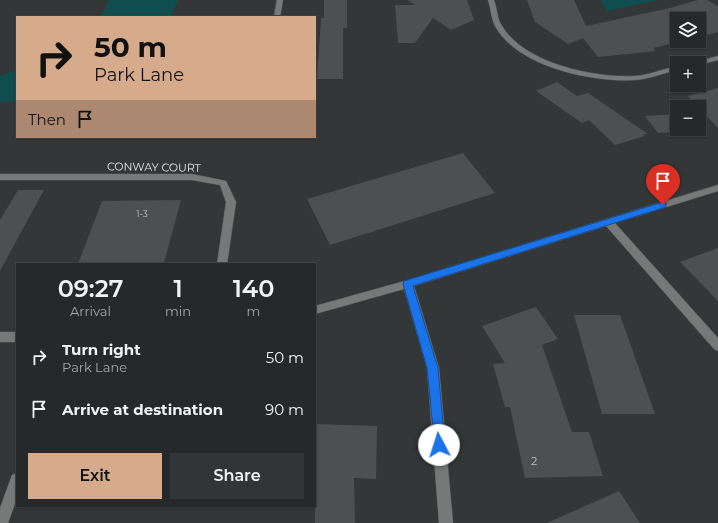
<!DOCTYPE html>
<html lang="en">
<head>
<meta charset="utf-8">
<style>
  body { margin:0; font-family:Montserrat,sans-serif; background:#323535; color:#f1f3f6; height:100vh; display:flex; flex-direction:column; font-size:15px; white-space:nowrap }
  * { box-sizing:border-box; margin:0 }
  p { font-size:13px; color:#a4a6a8 }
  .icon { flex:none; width:22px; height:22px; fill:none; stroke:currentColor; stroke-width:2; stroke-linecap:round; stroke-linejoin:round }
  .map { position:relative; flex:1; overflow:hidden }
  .panel { position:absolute; left:16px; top:263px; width:300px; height:244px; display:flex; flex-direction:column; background:#262929; border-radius:0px; box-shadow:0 1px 3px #0004,0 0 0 1px #424546 }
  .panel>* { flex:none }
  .guide { position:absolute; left:16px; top:16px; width:300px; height:122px; border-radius:0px; box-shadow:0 1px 3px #0004,0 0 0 1px #424546; background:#d6ab8b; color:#111; overflow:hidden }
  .buttons { position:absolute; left:670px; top:12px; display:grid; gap:8px }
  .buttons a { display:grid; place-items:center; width:36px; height:36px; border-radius:0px; background:#262929; box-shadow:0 1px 3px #0004,0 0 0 1px #424546; font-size:20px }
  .pin { position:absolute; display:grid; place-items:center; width:34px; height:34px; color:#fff; margin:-41px -17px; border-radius:50% 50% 50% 0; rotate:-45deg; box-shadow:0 0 4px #0007 }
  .pin .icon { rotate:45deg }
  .me { position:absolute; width:44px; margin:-22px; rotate:355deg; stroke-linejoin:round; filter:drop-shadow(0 0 3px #0008) }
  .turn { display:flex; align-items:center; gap:14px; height:84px; padding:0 12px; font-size:18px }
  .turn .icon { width:52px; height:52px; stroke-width:2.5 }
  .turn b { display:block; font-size:28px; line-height:34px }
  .then { display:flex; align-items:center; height:38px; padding:0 12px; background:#0003; gap:8px; font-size:15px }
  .eta { display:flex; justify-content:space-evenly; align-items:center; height:68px; text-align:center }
  .eta b { font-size:24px; font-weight:600; line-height:28px }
  .primary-button { display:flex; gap:8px; margin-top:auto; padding:8px 12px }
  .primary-button a { flex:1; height:46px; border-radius:0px; background:#d6ab8b; color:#111; font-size:16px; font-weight:600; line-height:46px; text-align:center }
  .primary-button a+a { background:#323535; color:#f1f3f6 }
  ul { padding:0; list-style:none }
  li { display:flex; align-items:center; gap:12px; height:52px; padding:0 12px }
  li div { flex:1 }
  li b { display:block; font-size:15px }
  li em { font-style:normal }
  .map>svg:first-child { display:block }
  .green { fill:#0f4e4e }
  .building { fill:#4c5050 }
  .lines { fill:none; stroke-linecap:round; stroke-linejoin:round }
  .minor-casing { stroke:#535656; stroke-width:1 }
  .minor { fill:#757a79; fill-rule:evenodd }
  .route { fill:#1a73e8; stroke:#114b97 }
  .labels { text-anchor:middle; stroke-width:4; stroke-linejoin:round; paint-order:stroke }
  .number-label { font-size:9px; fill:#bec0c0 }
  .street-label { font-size:11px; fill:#e4e6e6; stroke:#333737 }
  .near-number-label { font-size:11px; fill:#bec0c0 }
</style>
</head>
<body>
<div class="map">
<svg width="718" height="523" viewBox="0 0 718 523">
  <rect width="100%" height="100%" fill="#333737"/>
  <!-- green -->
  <path class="green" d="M109,0H178L171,17H100Z
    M601,0H659L606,11Z
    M17,70V101L0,102V76Z"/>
  <!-- building -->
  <path class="building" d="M324,0H347V28H343V79H317L321,18H324Z
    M408,0H467L474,20L451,30L433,18L415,43H398L395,5H415Z
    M527,0H574L586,26L670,8L698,0H707L718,6V32L699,37V19H677V41H682L653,48L656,51L598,57L583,38L568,44L535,22Z
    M557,82L577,96L588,93L648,134H643L645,136L615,145L589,120L582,123L536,91Z
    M718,88V128L688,96Z
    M677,114V129H699V125L703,130L658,133L645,116Z
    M463,153L495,193L330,245L307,199Z
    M18,190H44L0,271V220Z
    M181,200L164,263L78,264L102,201Z
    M718,248V301L680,262Z
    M536,307L558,339L542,345L572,432H589L603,476L525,478L510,407H505L493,364L505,363L482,326Z
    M574,315H620L655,414H602Z
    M315,424L377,426L376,479L354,478L355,523H315Z
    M619,491L640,523H547Z"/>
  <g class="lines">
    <defs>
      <path id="minor" d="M277,0H283L280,17H274Z
        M488,0H494C497,8 497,19 502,26C525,64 595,78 635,76C649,75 663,69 677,66V70C663,73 650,79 635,80C594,83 517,67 495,26C491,18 491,9 488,0Z
        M718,56V60L699,65V63H693Z
        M0,174H192L226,181L236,202L227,264H217L226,202L220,185L192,180H0Z
        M718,185V191L615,223L718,338V351L714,349L606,226L414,286L439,368L453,523H439L427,368L404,289L315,314V306L408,280Z
        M0,332H17V342H0Z
        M17,473V498L8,523H0V508L12,475Z"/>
    </defs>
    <!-- minor casing -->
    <use href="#minor" class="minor-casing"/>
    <!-- minor -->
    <use href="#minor" class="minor"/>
  </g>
  <!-- route -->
  <path class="route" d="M663,202L666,203V207L413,286L438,368L445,445L443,449L439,451L435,449L427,368L403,284L404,281Z"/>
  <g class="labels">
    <!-- number labels -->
    <g class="number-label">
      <text x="142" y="217">1-3</text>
    </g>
    <!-- street labels -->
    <g class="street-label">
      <text transform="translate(154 167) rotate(1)" y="4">CONWAY COURT</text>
    </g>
    <!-- near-number labels -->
    <g class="near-number-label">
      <text x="534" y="465">2</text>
    </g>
  </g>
</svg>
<div class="buttons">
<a><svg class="icon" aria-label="layers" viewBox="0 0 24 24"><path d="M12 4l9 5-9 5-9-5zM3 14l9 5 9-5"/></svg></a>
<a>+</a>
<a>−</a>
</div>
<div class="pin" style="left:663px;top:205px;background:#d93025"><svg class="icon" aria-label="arrive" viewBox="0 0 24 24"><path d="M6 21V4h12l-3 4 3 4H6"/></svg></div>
<svg class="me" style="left:439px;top:445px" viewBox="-20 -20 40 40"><circle r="19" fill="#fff"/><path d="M0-13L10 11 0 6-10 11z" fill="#1a73e8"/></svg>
<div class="guide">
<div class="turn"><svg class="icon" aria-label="right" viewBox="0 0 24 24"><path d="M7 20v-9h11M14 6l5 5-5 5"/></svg><div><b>50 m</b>Park Lane</div></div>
<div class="then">Then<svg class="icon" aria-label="arrive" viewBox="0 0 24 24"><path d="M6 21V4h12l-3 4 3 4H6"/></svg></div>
</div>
<section class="panel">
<div class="eta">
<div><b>09:27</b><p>Arrival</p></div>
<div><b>1</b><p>min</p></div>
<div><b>140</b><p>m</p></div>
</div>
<ul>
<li><svg class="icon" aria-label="right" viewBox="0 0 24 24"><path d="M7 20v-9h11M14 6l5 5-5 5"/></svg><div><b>Turn right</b><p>Park Lane</p></div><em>50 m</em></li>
<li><svg class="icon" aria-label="arrive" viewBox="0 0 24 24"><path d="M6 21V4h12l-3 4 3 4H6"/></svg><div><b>Arrive at destination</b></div><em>90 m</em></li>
</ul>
<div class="primary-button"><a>Exit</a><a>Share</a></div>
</section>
</div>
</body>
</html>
